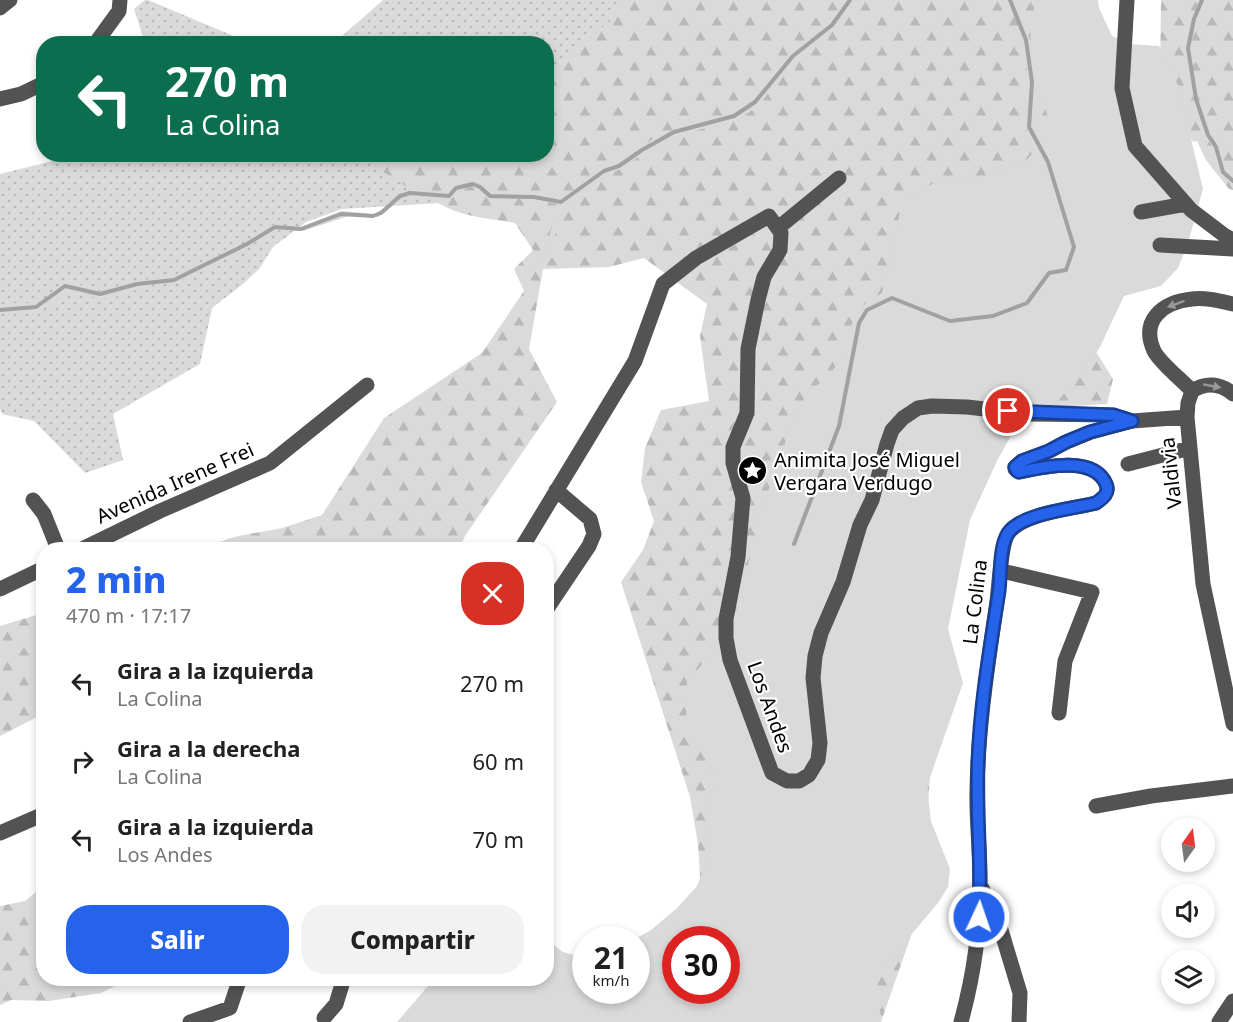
<!DOCTYPE html>
<html lang="es">
<head>
<meta charset="utf-8">
<style>
  body { margin:0; font-family:"Noto Sans",sans-serif; background:#f2f2f2; color:#222; height:100vh; display:flex; flex-direction:column; font-size:22px; white-space:nowrap }
  * { box-sizing:border-box; margin:0 }
  p { font-size:20px; color:#767676 }
  .icon { flex:none; width:33px; height:33px; fill:none; stroke:currentColor; stroke-width:2; stroke-linecap:round; stroke-linejoin:round }
  .map { position:relative; flex:1; overflow:hidden }
  .details { position:absolute; left:36px; top:542px; width:518px; height:444px; display:flex; flex-direction:column; background:#fff; border-radius:24px; box-shadow:0 3px 9px #0003 }
  .details>* { flex:none }
  .hud { position:absolute; left:36px; top:36px; width:518px; height:126px; border-radius:24px; box-shadow:0 3px 9px #0003; background:#0b6e4f; color:#fff; overflow:hidden }
  .needle { width:39px; rotate:14deg }
  .controls { position:absolute; left:1161px; top:818px; display:grid; gap:12px }
  .controls a { display:grid; place-items:center; width:54px; height:54px; border-radius:50%; background:#fff; box-shadow:0 3px 9px #0003; font-size:30px }
  .speed { position:absolute; left:572px; top:926px; display:flex; gap:12px; font-size:30px; font-weight:700; text-align:center }
  .speed>* { display:grid; place-content:center; width:78px; height:78px; border-radius:50%; background:#fff; box-shadow:0 3px 9px #0003; line-height:1 }
  .speed small { font-size:15px; font-weight:400 }
  .speed .limit { border:9px solid #d22; background:#fff; color:#111 }
  .pin { position:absolute; display:grid; place-items:center; width:51px; height:51px; color:#fff; margin:-26px; border:3px solid #fff; border-radius:50%; box-shadow:0 2px 6px #0007 }
  .me { position:absolute; width:66px; margin:-33px; rotate:3deg; stroke-linejoin:round; filter:drop-shadow(0 0 4px #0008) }
  .turn { display:flex; align-items:center; gap:21px; height:126px; padding:0 30px; font-size:27px }
  .turn .icon { width:78px; height:78px; stroke-width:2.5 }
  .turn b { display:block; font-size:42px; line-height:51px }
  .round { display:grid; place-items:center; flex:none; width:63px; height:63px; border-radius:24px; background:#f2f2f2 }
  .headline { display:flex; align-items:center; justify-content:space-between; height:102px; padding:0 30px }
  h1 { font-size:36px; font-weight:800; line-height:45px; color:#2563eb }
  .action { display:flex; gap:12px; margin-top:auto; padding:12px 30px }
  .action a { flex:1; height:69px; border-radius:24px; background:#2563eb; color:#fff; font-size:24px; font-weight:800; line-height:69px; text-align:center }
  .action a+a { background:#f2f2f2; color:#222 }
  ul { padding:0; list-style:none }
  li { display:flex; align-items:center; gap:18px; height:78px; padding:0 30px }
  li div { flex:1 }
  li b { display:block; font-size:22px }
  li em { font-style:normal }
  .map>svg:first-child { display:block }
  .grass { fill:url(#grass-dots) }
  .forest { fill:url(#forest-firs) }
  .park { fill:#dadada; fill-rule:evenodd }
  .lines { fill:none; stroke-linecap:round; stroke-linejoin:round }
  .stream { stroke:#a1a1a1; stroke-width:4 }
  .minor { stroke:#535353; stroke-width:15 }
  .oneway { fill:#989898 }
  .route-casing { stroke:#184099; stroke-width:15 }
  .route { stroke:#2563eb; stroke-width:10 }
  .labels { text-anchor:middle; stroke-width:4.5; stroke-linejoin:round; paint-order:stroke }
  .poi-label { font-size:20px; fill:#000; stroke:#fff; text-anchor:start }
  .street-label { font-size:20px; fill:#000; stroke:#fff }
</style>
</head>
<body>
<div class="map">
<svg width="1233" height="1022" viewBox="0 0 1233 1022">
  <defs>
    <pattern id="grass-dots" width="8" height="8" patternUnits="userSpaceOnUse" patternTransform="scale(1.5)"><rect width="8" height="8" fill="#dadada"/><path d="M2 2h.1M6 6h.1" fill="none" stroke="#b9b9b9" stroke-width="1.8" stroke-linecap="round"/></pattern>
    <pattern id="forest-firs" width="22" height="20" patternUnits="userSpaceOnUse" patternTransform="scale(1.5)"><rect width="22" height="20" fill="#dadada"/><path d="M5 1l3.5 6h-7zM16 11l3.5 6h-7z" fill="#b9b9b9"/></pattern>
  </defs>
  <rect width="100%" height="100%" fill="#fff"/>
  <!-- grass -->
  <path class="grass" d="M145,0H148L250,43H145L134,9Z
    M383,0H630L617,24L546,79V44H333Z
    M77,155H389L440,203L342,209L306,222L273,247L259,269L243,284L212,308L200,364L113,414L123,460L85,473L34,421L2,414L0,409V174Z"/>
  <!-- forest -->
  <path class="forest" d="M622,0H1085L1093,347L1113,379L1107,404L952,413L935,710L920,910L881,1022H688L726,990V939L701,891L698,844L690,797L621,582L643,550L654,521L641,482L645,448L661,410L709,401L700,336L707,304L644,258L609,267L543,269L529,349L557,402L465,536L459,549H209C223,535 262,533 282,528C295,524 309,519 322,515L384,418L482,353L524,291L514,269L533,250L515,223C498,220 480,218 464,214C440,207 378,172 361,155L546,154V71L561,64L611,20Z
    M1161,0H1233V190L1229,189L1206,160L1197,141L1194,142L1170,120L1160,76Z
    M43,613V714L0,736V626Z
    M43,886L44,978H131L101,993L49,1001L11,1000L0,1005V906L25,901Z"/>
  <!-- park -->
  <path class="park" d="M844,0H857L835,28L791,63L760,104L740,119L679,135L656,145L619,170L604,174L566,204L544,264L536,271L549,237L558,204L532,199L490,198L473,186L456,190L452,198L430,195L400,197L394,205L378,217L349,216L303,231L279,230L271,233L218,264L173,284H154L109,299L91,297L72,291L65,292L57,301L36,312H8L0,314V306L9,303H41L66,282L90,287L101,292L142,280L170,277L240,246L271,225L301,227L341,211L374,214L383,209L400,193L408,191L447,195C454,188 462,182 473,183C482,183 487,193 498,195C519,199 539,191 560,200L574,192L609,165L622,163L651,140L681,127L736,113L752,101L791,53L830,21Z
    M1006,0L1017,1L1031,44L1030,28L1036,0H1098L1099,8L1112,36L1129,44L1159,46L1178,85L1203,189L1188,243L1178,268L1161,286L1124,296L1100,347L1077,379L1048,412L1013,432L997,461L970,520L948,629L963,683L927,786L931,821L950,869L948,887L938,903L883,968L878,982L877,993L881,1017L879,1022H397L435,978H546V939L563,952L585,958V990H636L635,939L651,930L677,908L697,886L704,867L713,778L704,748L686,721L687,682L731,630L764,503L790,429L807,393L829,376L844,354L852,324L858,312L868,301L882,293L902,203L942,178L980,180L1026,161L1035,150C1020,126 1026,108 1027,82C1028,56 1021,21 1006,0ZM1037,77L1049,121L1042,141L1035,126ZM675,939H726V990H675Z
    M1200,0H1205C1187,40 1188,58 1199,100C1202,113 1204,127 1212,139C1218,149 1220,159 1224,169C1227,176 1233,177 1233,185C1215,169 1224,167 1214,150C1190,106 1177,47 1200,0Z"/>
  <g class="lines">
    <!-- stream -->
    <path class="stream" d="M1202,0L1194,19L1188,48L1196,99L1208,135L1216,147L1223,172L1233,181
      M0,310L36,307L65,286L100,294L137,284L174,280L247,244L275,227L301,229L341,214L373,216L381,213L400,196L410,193L449,196L456,188L473,184L480,187L490,196L534,197L561,202L604,171L619,166L642,150L674,132L734,116L755,102L793,56L832,25L850,0
      M794,544L839,426L859,323L867,310L892,298L950,321L993,316L1027,303L1049,273L1066,270L1074,247L1048,162L1029,127L1032,82L1026,40L1010,0"/>
    <!-- minor -->
    <path class="minor" d="M1127,0L1122,88L1135,146L1191,210L1224,235L1233,240
      M0,8L10,0
      M95,44L119,11L120,0
      M0,99L21,94L44,83
      M1141,212L1186,204
      M778,228L839,178
      M1160,245L1233,249
      M1192,391L1188,403L1187,417L1203,584L1233,724
      M1192,391C1182,380 1160,363 1154,351C1140,320 1163,302 1192,299C1205,297 1220,301 1233,304
      M1192,391C1206,382 1220,383 1233,394
      M1128,464L1190,448
      M33,500L44,514L58,549
      M82,549L160,511L270,463L367,385
      M521,549L635,361L663,284L696,258L769,216L781,233L780,250L764,277L758,300L748,349L747,413L733,447V463L743,498L738,557L726,619V638L730,660L772,773L787,781H799L809,775L818,760L820,743L813,678L815,656L821,633L843,582L860,525L872,500L887,444L892,430L903,418L918,408L932,406L967,407L1029,414L1113,415L1132,421L1187,417
      M1002,571L1092,592L1065,661L1059,713
      M0,589L44,568
      M546,610L589,546L594,534L590,519L556,490
      M1096,806L1151,796L1233,786
      M0,833L44,814
      M982,888L1001,930L1020,993L1019,1022
      M324,1018L336,1004L344,978
      M190,1022L230,1008L240,978
      M961,1022C973,978 980,932 980,887C981,855 976,823 977,791C978,727 988,664 997,601C999,586 1001,544 1008,534C1021,513 1073,509 1096,503C1103,498 1110,493 1106,484C1093,455 1043,467 1019,472L1015,469V467L1022,461L1049,451L1066,442L1091,432L1132,421
      M1219,1022L1233,1001"/>
  </g>
  <!-- one-way arrows -->
  <defs><path id="oneway-solid" d="M-6-.8H1V-3.2L6.5 0L1 3.2V.8H-6Z" transform="scale(1.5)"/></defs>
  <g class="oneway">
    <use href="#oneway-solid" transform="translate(1176 304) rotate(160)"/>
    <use href="#oneway-solid" transform="translate(1212 386) rotate(10)"/>
  </g>
  <g class="lines">
    <defs>
      <path id="route" d="M979,917C982,866 976,814 978,763C980,705 990,648 999,591C1001,575 999,547 1008,533C1022,513 1073,509 1096,503C1103,498 1110,493 1106,484C1094,455 1043,467 1019,472L1017,471L1015,467L1022,461L1049,451L1066,442L1090,432L1132,421L1113,415L1008,411"/>
    </defs>
    <!-- route casing -->
    <use href="#route" class="route-casing"/>
    <!-- route -->
    <use href="#route" class="route"/>
  </g>
  <!-- icons -->
  <defs>
    <symbol id="sight-disc" viewBox="-11 -11 22 22"><circle r="9.5" fill="#000" stroke="#fff"/><path d="M0-6L1.8-2.2L6-1.7L2.9 1.2L3.7 5.4L0 3.3L-3.7 5.4L-2.9 1.2L-6-1.7L-1.8-2.2Z" fill="#fff"/></symbol>
  </defs>
  <g fill-rule="evenodd">
    <use href="#sight-disc" x="736" y="454" width="33" height="33"/>
  </g>
  <g class="labels">
    <!-- poi labels -->
    <g class="poi-label">
      <text x="774" y="467">Animita José Miguel<tspan x="774" dy="23">Vergara Verdugo</tspan></text>
    </g>
    <!-- street labels -->
    <g class="street-label">
      <text transform="translate(1171 473) rotate(-96)" y="7">Valdivia</text>
      <text transform="translate(175 483) rotate(-24)" y="7">Avenida Irene Frei</text>
      <text transform="translate(975 602) rotate(-83)" y="7">La Colina</text>
      <text transform="translate(770 707) rotate(70)" y="7">Los Andes</text>
    </g>
  </g>
</svg>
<div class="controls">
<a><svg class="needle" viewBox="-14 -14 28 28"><path d="M0-13l5 13h-10z" fill="#e53935"/><path d="M0 13l5-13h-10z" fill="#767676"/></svg></a>
<a><svg class="icon" aria-label="sound" viewBox="0 0 24 24"><path d="M4 9h4l5-4v14l-5-4H4zM17 9q2 3 0 6"/></svg></a>
<a><svg class="icon" aria-label="layers" viewBox="0 0 24 24"><path d="M12 4l9 5-9 5-9-5zM3 14l9 5 9-5"/></svg></a>
</div>
<div class="speed"><div>21<small>km/h</small></div><div class="limit">30</div></div>
<div class="pin" style="left:1008px;top:411px;background:#d93025"><svg class="icon" aria-label="arrive" viewBox="0 0 24 24"><path d="M6 21V4h12l-3 4 3 4H6"/></svg></div>
<svg class="me" style="left:979px;top:917px" viewBox="-20 -20 40 40"><circle r="17" fill="#2563eb" stroke="#fff" stroke-width="3"/><path d="M0-11L8 9 0 5-8 9z" fill="#fff"/></svg>
<div class="hud">
<div class="turn"><svg class="icon" aria-label="left" viewBox="0 0 24 24"><path d="M17 20v-9H6M10 6l-5 5 5 5"/></svg><div><b>270 m</b>La Colina</div></div>
</div>
<section class="details">
<div class="headline"><div><h1>2 min</h1><p>470 m · 17:17</p></div><a class="round" style="background:#d93025;color:#fff"><svg class="icon" aria-label="close" viewBox="0 0 24 24"><path d="M6 6l12 12M18 6L6 18"/></svg></a></div>
<ul>
<li><svg class="icon" aria-label="left" viewBox="0 0 24 24"><path d="M17 20v-9H6M10 6l-5 5 5 5"/></svg><div><b>Gira a la izquierda</b><p>La Colina</p></div><em>270 m</em></li>
<li><svg class="icon" aria-label="right" viewBox="0 0 24 24"><path d="M7 20v-9h11M14 6l5 5-5 5"/></svg><div><b>Gira a la derecha</b><p>La Colina</p></div><em>60 m</em></li>
<li><svg class="icon" aria-label="left" viewBox="0 0 24 24"><path d="M17 20v-9H6M10 6l-5 5 5 5"/></svg><div><b>Gira a la izquierda</b><p>Los Andes</p></div><em>70 m</em></li>
</ul>
<div class="action"><a>Salir</a><a>Compartir</a></div>
</section>
</div>
</body>
</html>
